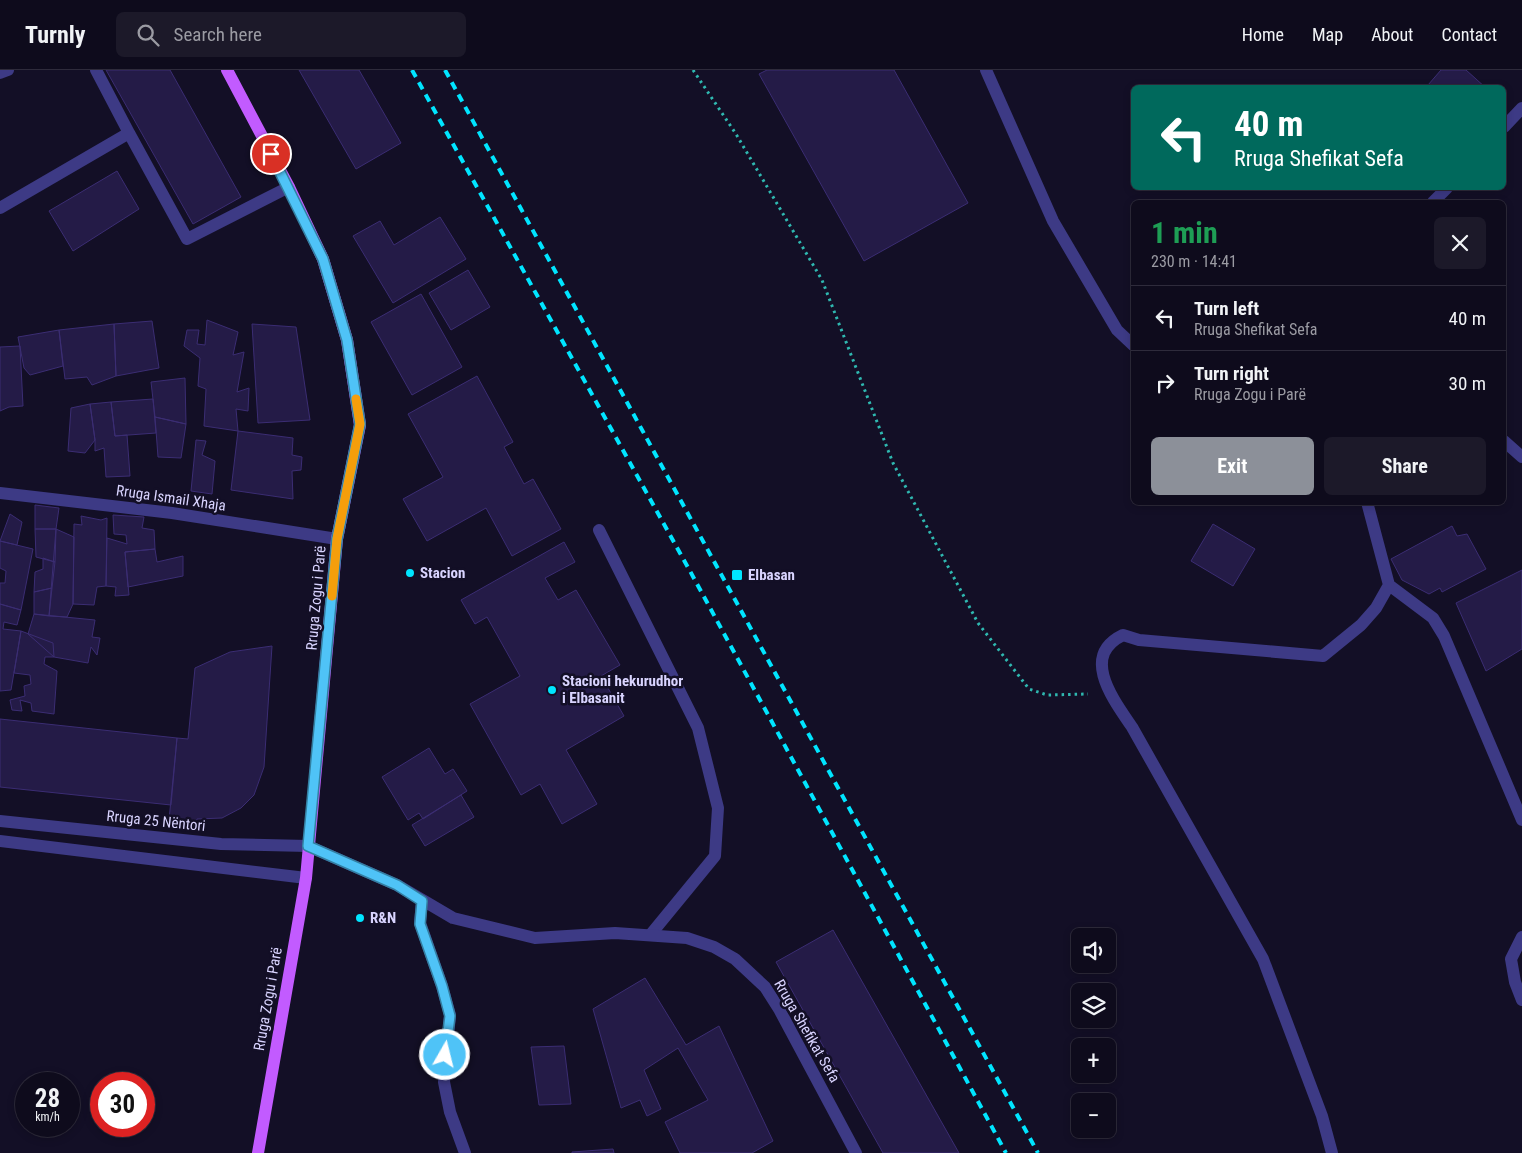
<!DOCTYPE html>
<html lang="en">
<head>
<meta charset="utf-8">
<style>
  body { margin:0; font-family:"Roboto Condensed",sans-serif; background:#1c1929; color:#f1f3f6; height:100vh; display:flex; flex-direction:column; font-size:19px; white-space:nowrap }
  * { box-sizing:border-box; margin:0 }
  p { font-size:16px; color:#9b9ba3 }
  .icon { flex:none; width:28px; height:28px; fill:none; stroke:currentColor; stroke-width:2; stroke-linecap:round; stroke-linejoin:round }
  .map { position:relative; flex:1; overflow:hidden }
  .sheet { position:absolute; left:1131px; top:130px; width:375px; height:305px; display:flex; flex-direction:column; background:#0e0b1c; border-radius:8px; box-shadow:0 2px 8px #0003,0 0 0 1px #2e2b3b }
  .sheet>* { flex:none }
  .top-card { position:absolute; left:1131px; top:15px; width:375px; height:105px; border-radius:8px; box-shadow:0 2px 8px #0003,0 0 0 1px #2e2b3b; background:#00695c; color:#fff; overflow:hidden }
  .tools { position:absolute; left:1071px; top:858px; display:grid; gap:10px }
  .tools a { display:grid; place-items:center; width:45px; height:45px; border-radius:8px; background:#0e0b1c; box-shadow:0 2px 8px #0003,0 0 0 1px #2e2b3b; font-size:25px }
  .speed { position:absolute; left:15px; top:1002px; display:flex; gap:10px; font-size:25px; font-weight:700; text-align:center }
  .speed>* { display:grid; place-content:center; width:65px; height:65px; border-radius:50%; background:#0e0b1c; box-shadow:0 2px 8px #0003,0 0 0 1px #2e2b3b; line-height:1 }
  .speed small { font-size:12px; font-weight:400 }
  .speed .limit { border:8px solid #d22; background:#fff; color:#111 }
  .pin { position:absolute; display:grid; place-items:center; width:42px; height:42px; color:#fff; margin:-21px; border:2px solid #fff; border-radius:50%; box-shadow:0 1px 5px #0007 }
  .me { position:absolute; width:55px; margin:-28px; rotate:8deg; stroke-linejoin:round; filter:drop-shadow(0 0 4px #0008) }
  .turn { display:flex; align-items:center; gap:18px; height:105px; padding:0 20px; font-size:22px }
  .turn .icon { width:65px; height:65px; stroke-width:2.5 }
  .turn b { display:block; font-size:35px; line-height:42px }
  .round { display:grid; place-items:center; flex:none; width:52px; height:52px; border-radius:8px; background:#1c1929 }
  .summary { display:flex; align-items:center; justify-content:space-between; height:85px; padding:0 20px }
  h1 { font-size:30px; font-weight:700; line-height:38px; color:#1e9e55 }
  .action { display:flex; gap:10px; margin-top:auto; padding:10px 20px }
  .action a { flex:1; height:58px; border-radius:8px; background:#8c9099; color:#fff; font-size:20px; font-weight:700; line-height:58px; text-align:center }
  .action a+a { background:#1c1929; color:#f1f3f6 }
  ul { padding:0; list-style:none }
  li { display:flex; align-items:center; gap:15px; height:65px; padding:0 20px; border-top:1px solid #2e2b3b }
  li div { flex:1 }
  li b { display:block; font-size:19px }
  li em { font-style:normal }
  header { display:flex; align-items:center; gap:30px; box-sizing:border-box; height:70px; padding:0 25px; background:#0e0b1c; border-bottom:1px solid #2e2b3b }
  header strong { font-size:24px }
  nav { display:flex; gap:28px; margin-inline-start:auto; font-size:18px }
  .search { width:350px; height:45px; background:#1c1929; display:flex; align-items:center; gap:12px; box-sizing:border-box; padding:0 18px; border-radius:8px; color:#9b9ba3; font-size:19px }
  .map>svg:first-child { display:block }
  .building { fill:#241b47; stroke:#3b2d73 }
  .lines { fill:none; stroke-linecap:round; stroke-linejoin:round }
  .path { stroke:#2fb8b0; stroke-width:3; stroke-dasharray:2.5 4; stroke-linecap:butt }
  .service { stroke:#3d3a85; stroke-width:12 }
  .minor { stroke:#3d3a85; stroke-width:12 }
  .tertiary { stroke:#3d3a85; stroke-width:12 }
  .primary { stroke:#c25bff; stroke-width:12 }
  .rail { stroke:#00e5ff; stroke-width:4; stroke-dasharray:8 6; stroke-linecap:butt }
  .route-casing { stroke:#337fa1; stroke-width:12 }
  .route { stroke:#4fc3f7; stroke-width:9 }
  .slow { stroke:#f59e0b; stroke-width:9 }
  .poi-dot { fill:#00e5ff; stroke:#130f26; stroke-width:2 }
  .labels { text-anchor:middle; stroke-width:5; stroke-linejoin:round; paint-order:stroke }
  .street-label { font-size:15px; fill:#d9d4ff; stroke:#130f26 }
  .poi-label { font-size:15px; font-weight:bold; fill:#d9d4ff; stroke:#130f26; text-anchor:start }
</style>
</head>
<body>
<header>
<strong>Turnly</strong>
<div class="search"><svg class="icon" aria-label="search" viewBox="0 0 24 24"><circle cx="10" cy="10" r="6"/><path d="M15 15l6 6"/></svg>Search here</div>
<nav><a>Home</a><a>Map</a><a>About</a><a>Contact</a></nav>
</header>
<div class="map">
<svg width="1522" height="1083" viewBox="0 0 1522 1083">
  <rect width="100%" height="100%" fill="#130f26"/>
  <!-- building -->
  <path class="building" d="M106,0H170L241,127L193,154Z
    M299,0H359L401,73L356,99Z
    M767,0H894L968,133L864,191L759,4Z
    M1441,0H1466L1486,18H1430L1428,15Z
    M117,101L139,139L73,181L49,141Z
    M440,147L466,189L393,233L353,166L380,151L394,175Z
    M468,200L490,237L451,260L429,223Z
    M421,224L462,297L412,325L371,252Z
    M207,250L238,262L233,285L244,282L237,322L249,318L248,341L236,339L238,361L204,356L206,319L198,316L200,288L184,276L187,260H199L197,274L205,275Z
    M152,251L159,298L116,306L114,254Z
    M114,254L116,306L92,315L87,307L65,309L59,260Z
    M252,254L296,257L310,350L258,353Z
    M59,260L63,296L30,305L24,298L18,267Z
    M20,276L23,336L9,337L0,341V277Z
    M477,306L513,372L504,377L524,414L533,409L561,459L512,486L486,438L427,471L403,429L443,407L408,344Z
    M185,308L186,354L155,347L151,312Z
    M153,329L156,363L115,366L111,332Z
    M111,332L115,366L127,365L130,406L106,407L104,378L95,381V370L90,334Z
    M90,334L95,370L85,383L68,381L71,338Z
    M155,347L186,354L181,388L158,387Z
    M238,361L293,368L292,385L302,387L301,400L292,401L293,429L231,420Z
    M196,370L206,371L202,385L215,391L212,424L191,421Z
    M35,435L59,438L56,459H35Z
    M10,444L22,452L17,475L0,471Z
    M113,445L144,447L142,458L154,460L155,479L125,482L129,525L115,526L116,517L106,516L107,468L127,474L126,465L114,464Z
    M81,446L101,450L107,448L106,516L97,517L94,535L73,534L74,454L82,455Z
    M1213,454L1255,479L1233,516L1191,491Z
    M1452,456L1457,466L1467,464L1486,499L1442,522L1440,518L1429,524L1402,510L1391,489Z
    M35,459H56L55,492L36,487Z
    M56,459L74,467L73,534L67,547L49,546Z
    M0,471L33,479L21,540L0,534V513H5L6,501L0,498Z
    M564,472L575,492L545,508L558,530L576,520L620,595L601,606L624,646L566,680L597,734L562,754L540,714L521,725L470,634L520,606L487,547L475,554L461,530Z
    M155,479L157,492L183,486V506L128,517L125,482Z
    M43,488L55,492L52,518L34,522L35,502L43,499Z
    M1522,500V579L1486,601L1456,533Z
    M52,518L49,546L34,544V522Z
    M0,534L21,540L17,555L4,552L3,559L21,561L11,620L0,621Z
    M34,544L95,550L92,567L100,568L97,585L91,577L88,593L54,587L28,564Z
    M21,561L53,573L54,587H45L44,594L57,601L54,644L32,641L31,633L20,630L22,641L12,640L10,630L25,626L24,616L31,614L30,605L14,603Z
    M272,576L264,697L254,725L241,738L222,748L197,749L196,753L169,750L177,668L188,669L195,598L230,582Z
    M0,649L177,668L171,735L0,717Z
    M429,678L445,704L453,699L467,721L423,749L419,743L408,750L382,707Z
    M461,725L474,747L425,776L412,755Z
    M833,860L959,1083H883L776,892Z
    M645,908L686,975L719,956L773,1071L752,1083H680L665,1052L708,1030L678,978L644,1000L661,1039L647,1046L640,1030L621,1038L593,939Z
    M564,976L571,1034L539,1035L531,977Z
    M613,1079L614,1083H572V1082Z"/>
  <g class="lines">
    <!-- path -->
    <path class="path" d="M693,0L736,64L822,210L893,393L978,553L1029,619L1047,625L1088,624"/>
    <!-- service -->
    <path class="service" d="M599,460L698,658L718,738L715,786L651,864"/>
    <!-- minor -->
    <path class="minor" d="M96,0L129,63
      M986,0L1053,151L1117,260L1134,276
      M0,3L8,0
      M1504,57L1522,38
      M1433,132L1447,118
      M0,138L129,63L187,169L289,117
      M1504,371L1522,387
      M0,423L172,443L337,469
      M1389,515L1433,548L1444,566L1522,750
      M308,776L397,815L453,848L535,868L615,863L687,868L714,877L735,889L765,917L779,939L856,1083
      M422,831L420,853L442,916L450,945L444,1012L450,1042L465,1083
      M1522,867L1511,889L1515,912L1522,930
      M1332,1083L1322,1046L1263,889L1132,657C1113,629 1080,586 1123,565L1139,570L1323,586L1361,555L1376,538L1389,515L1367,432"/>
    <!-- tertiary -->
    <path class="tertiary" d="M0,751L221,774L308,776
      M0,771L306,808"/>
    <!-- primary -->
    <path class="primary" d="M227,0L289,117L323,189L347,270L360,355L337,469L306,808L258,1083"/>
    <!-- rail -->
    <path class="rail" d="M412,0L690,501L1006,1083
      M445,0L1038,1083"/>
  </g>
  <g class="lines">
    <defs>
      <path id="route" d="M271,84L323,189L347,270L360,354L337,469L308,776L397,815L422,831L420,854L442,916L450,946L445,985"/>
    </defs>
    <!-- route casing -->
    <use href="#route" class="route-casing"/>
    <!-- route -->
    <use href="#route" class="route"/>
    <!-- slow -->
    <path class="slow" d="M332,526L337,469L360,354L356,329"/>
  </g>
  <!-- markers -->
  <g class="poi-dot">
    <circle cx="410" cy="503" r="5"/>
    <rect x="731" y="499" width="12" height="12" rx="2.5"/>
    <circle cx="552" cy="620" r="5"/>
    <circle cx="360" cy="848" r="5"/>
  </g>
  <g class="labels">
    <!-- street labels -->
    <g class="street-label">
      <text transform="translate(171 428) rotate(8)" y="5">Rruga Ismail Xhaja</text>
      <text transform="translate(316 528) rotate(-85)" y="5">Rruga Zogu i Parë</text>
      <text transform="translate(156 751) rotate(6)" y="5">Rruga 25 Nëntori</text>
      <text transform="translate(268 929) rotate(-80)" y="5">Rruga Zogu i Parë</text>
      <text transform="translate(807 961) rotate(60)" y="5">Rruga Shefikat Sefa</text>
    </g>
    <!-- poi labels -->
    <g class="poi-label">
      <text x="420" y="508">Stacion</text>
      <text x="748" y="510">Elbasan</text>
      <text x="562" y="616">Stacioni hekurudhor<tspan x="562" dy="17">i Elbasanit</tspan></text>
      <text x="370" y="853">R&amp;N</text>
    </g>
  </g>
</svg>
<div class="tools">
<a><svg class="icon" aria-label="sound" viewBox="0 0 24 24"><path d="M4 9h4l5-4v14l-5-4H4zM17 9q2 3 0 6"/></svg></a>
<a><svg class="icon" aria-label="layers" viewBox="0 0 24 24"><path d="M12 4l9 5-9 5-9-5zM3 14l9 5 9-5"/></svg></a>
<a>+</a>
<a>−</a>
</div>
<div class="speed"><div>28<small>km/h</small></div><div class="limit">30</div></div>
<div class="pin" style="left:271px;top:84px;background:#d93025"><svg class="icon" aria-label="arrive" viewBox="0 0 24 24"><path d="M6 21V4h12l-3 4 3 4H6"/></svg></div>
<svg class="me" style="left:445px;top:985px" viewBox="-20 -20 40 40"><circle r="17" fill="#4fc3f7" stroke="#fff" stroke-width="3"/><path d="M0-11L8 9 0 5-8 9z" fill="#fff"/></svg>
<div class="top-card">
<div class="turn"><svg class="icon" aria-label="left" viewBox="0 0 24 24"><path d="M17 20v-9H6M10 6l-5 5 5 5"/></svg><div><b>40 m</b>Rruga Shefikat Sefa</div></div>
</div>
<section class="sheet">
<div class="summary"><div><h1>1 min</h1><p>230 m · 14:41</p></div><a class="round"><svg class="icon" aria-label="close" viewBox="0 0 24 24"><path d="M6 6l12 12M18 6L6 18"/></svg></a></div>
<ul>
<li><svg class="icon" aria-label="left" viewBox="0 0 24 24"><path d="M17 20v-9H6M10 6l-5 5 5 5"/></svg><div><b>Turn left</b><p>Rruga Shefikat Sefa</p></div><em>40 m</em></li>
<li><svg class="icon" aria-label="right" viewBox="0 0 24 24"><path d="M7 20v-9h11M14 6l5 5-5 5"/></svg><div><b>Turn right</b><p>Rruga Zogu i Parë</p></div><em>30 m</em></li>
</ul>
<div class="action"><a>Exit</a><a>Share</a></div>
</section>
</div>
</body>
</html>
